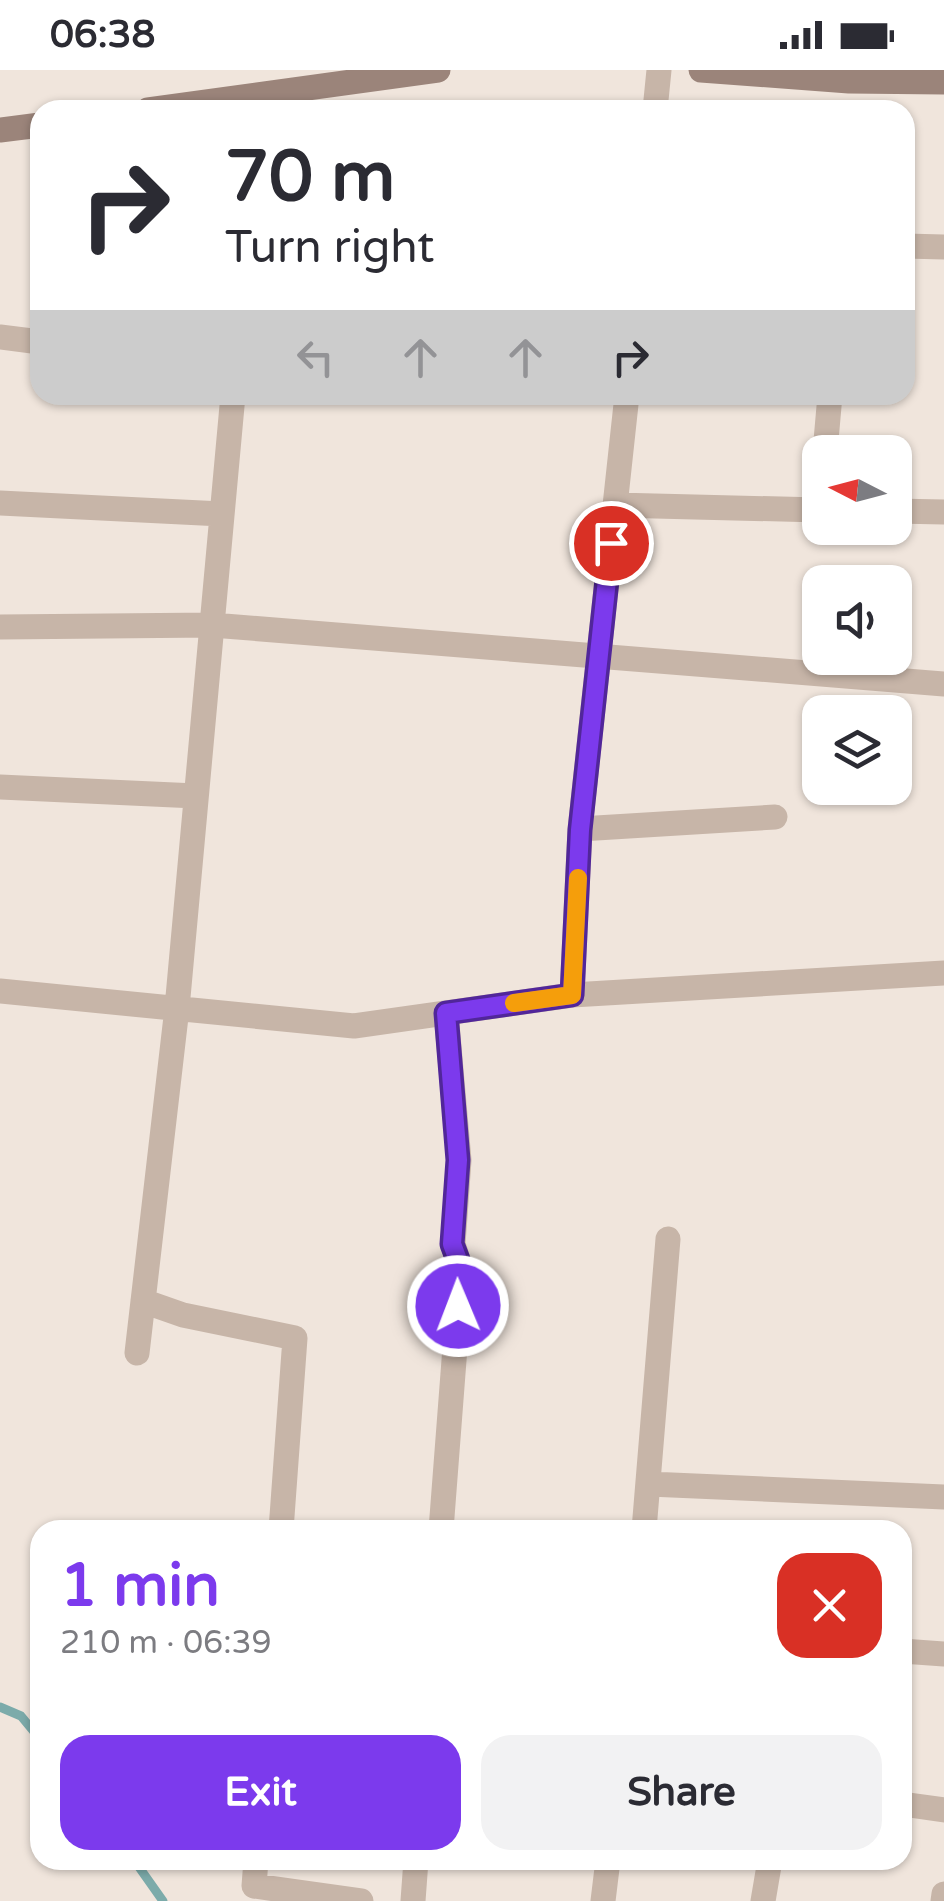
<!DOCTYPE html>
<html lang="en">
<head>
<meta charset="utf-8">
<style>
  body { margin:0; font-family:"Varela Round",sans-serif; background:#f2f2f3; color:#2b2b33; height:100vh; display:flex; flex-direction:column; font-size:38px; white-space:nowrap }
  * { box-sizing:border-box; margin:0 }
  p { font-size:32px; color:#7c7c81 }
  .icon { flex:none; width:55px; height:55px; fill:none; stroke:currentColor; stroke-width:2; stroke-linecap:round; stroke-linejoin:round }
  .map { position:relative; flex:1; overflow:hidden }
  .panel { position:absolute; left:30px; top:1450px; width:882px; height:350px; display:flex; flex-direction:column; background:#fff; border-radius:30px; box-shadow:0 2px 8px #0004 }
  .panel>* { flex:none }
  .banner { position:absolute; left:30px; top:30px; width:885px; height:305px; border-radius:30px; box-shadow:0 2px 8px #0004; background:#fff; color:#2b2b33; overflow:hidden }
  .needle { width:65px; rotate:276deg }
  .controls { position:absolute; left:802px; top:365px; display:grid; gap:20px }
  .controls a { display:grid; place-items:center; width:110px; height:110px; border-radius:20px; background:#fff; box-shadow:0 2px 8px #0004; font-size:50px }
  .pin { position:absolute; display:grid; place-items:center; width:85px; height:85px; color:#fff; margin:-42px; border:5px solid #fff; border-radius:50%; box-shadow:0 2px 10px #0007 }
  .me { position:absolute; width:110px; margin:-55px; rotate:359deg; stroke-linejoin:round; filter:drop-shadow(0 0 8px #0008) }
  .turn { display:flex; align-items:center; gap:35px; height:210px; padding:0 30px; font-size:45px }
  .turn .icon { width:130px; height:130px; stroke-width:2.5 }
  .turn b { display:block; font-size:70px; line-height:85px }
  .lanes { display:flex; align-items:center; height:95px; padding:0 30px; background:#0003; justify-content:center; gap:50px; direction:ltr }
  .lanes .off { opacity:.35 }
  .round { display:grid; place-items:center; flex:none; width:105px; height:105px; border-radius:30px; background:#f2f2f3 }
  .head { display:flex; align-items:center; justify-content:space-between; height:170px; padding:0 30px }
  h1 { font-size:60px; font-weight:700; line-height:75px; color:#7c3aed }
  .primary-button { display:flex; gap:20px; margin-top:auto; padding:20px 30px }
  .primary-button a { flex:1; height:115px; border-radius:30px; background:#7c3aed; color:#fff; font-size:40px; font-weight:700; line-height:115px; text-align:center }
  .primary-button a+a { background:#f2f2f3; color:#2b2b33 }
  .status { display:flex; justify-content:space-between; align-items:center; height:70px; padding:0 50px; background:#fff; direction:ltr }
  .status svg { height:28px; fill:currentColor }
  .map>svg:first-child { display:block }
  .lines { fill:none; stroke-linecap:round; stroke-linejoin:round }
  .stream { stroke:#7cabaa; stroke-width:9 }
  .street { stroke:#c7b5a8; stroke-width:25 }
  .secondary { stroke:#9b847a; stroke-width:25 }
  .route-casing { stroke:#51269a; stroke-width:25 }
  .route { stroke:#7c3aed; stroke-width:18 }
  .slow { stroke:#f59e0b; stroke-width:18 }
</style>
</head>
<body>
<div class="status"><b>06:38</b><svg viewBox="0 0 49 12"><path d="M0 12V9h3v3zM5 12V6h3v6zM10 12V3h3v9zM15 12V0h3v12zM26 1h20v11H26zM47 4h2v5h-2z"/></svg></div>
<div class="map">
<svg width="944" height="1831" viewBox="0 0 944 1831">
  <rect width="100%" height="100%" fill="#f0e5dc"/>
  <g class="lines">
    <!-- stream -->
    <path class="stream" d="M0,1637L21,1646L40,1669
      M134,1790L163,1831"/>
    <!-- street -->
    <path class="street" d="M655,40L659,0
      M905,176L944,177
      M0,267L40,272
      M825,382L830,325
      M0,433L222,444
      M615,435L820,440
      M895,441L944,442
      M0,557L212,555L944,614
      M0,717L196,726
      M580,759L775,747
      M0,921L354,956L572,925L944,903
      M572,925L580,759L627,325
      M143,1231L183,1245L295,1268L281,1460
      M137,1283L177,938L233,325
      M649,1414L944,1427
      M441,1460L461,1199L453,1174L459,1090L446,943
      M644,1460L668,1169
      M902,1581L944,1584
      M902,1734L944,1740
      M256,1790L254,1816L361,1831
      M413,1831L416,1790
      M603,1831L608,1790
      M763,1831L770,1790
      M943,1831L944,1824"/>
    <!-- secondary -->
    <path class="secondary" d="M701,0L849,11L944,12
      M148,40L438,0
      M0,60L40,55"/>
  </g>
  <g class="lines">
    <defs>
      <path id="route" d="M458,1236L461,1198L452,1174L458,1090L446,943L572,925L580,760L611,473"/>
    </defs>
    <!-- route casing -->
    <use href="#route" class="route-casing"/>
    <!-- route -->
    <use href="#route" class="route"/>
    <!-- slow -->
    <path class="slow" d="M514,933L572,925L578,808"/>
  </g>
</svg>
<div class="controls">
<a><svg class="needle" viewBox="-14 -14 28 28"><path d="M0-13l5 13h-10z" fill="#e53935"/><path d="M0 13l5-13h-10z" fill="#7c7c81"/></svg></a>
<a><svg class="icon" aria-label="sound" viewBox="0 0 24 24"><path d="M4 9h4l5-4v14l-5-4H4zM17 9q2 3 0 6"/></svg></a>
<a><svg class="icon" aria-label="layers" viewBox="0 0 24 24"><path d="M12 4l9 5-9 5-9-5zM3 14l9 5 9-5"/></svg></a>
</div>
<div class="pin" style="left:611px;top:473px;background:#d93025"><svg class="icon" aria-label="arrive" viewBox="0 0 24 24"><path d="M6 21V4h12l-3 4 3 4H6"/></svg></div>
<svg class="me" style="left:458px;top:1236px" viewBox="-20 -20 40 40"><circle r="17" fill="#7c3aed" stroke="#fff" stroke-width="3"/><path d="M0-11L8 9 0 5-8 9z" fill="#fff"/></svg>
<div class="banner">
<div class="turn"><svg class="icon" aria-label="right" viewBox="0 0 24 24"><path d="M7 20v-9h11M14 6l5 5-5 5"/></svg><div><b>70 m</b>Turn right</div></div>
<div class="lanes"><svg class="icon off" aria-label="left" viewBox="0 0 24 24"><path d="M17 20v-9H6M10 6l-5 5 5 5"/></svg><svg class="icon off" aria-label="ahead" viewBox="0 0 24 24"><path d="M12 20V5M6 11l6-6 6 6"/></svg><svg class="icon off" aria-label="ahead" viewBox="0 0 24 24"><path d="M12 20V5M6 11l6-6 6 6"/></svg><svg class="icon" aria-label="right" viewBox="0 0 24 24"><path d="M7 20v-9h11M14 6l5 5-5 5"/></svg></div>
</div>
<section class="panel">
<div class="head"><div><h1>1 min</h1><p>210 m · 06:39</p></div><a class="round" style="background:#d93025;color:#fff"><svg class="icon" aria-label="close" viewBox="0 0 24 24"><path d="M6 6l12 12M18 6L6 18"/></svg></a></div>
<div class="primary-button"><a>Exit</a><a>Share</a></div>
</section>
</div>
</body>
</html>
